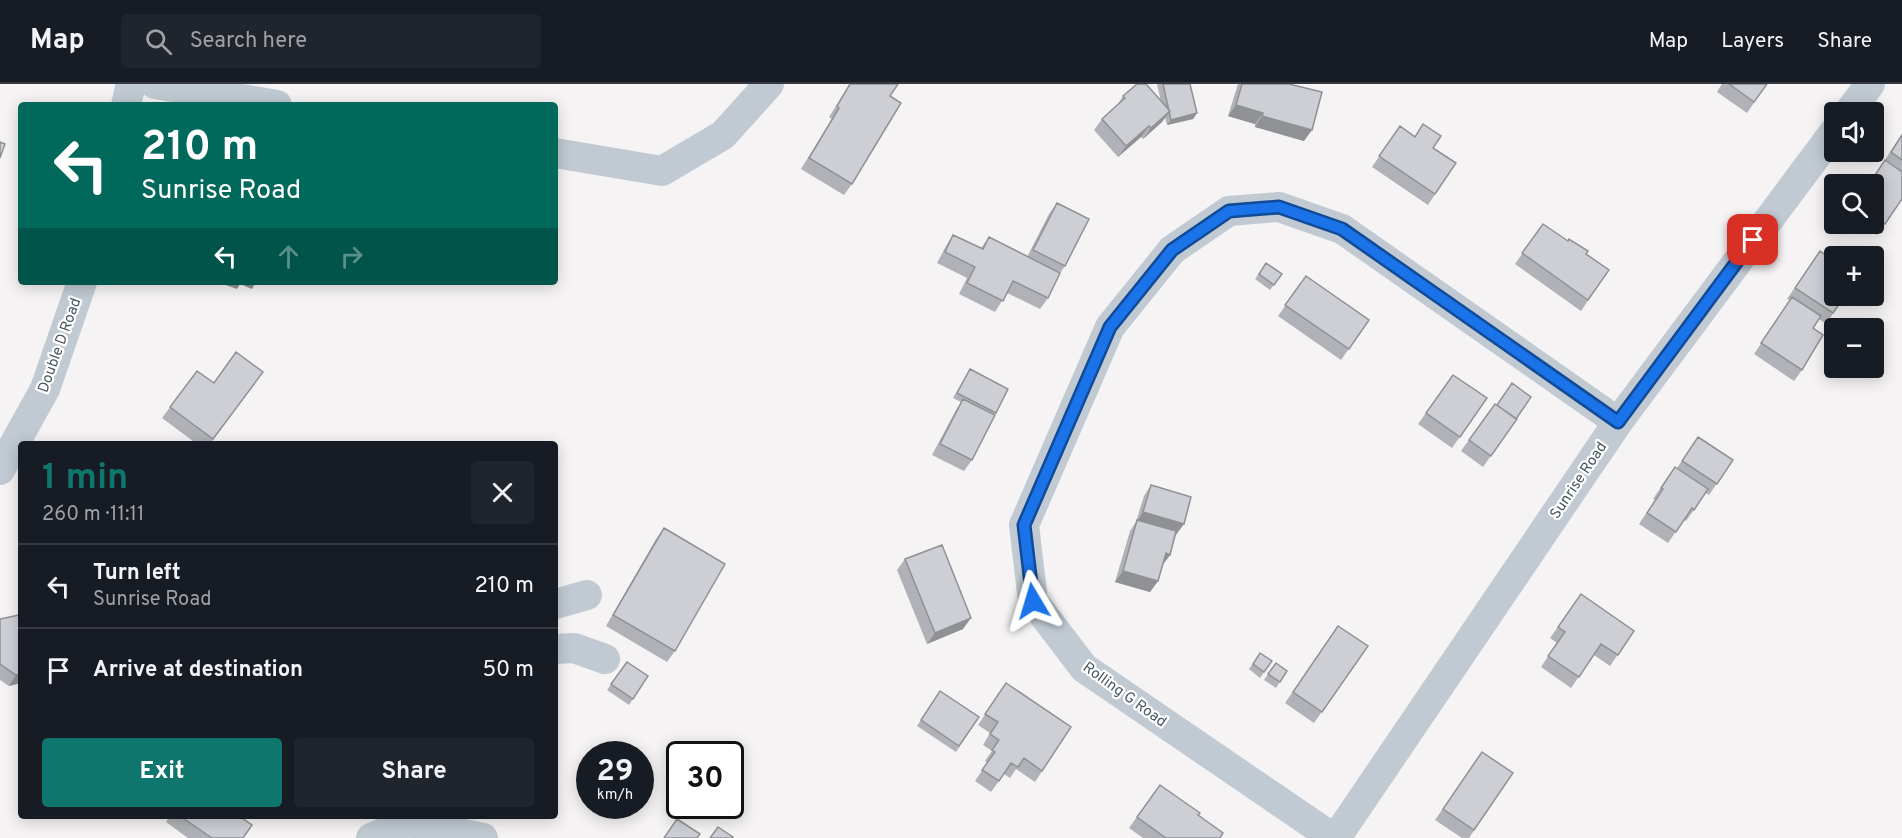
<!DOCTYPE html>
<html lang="en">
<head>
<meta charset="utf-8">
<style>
  body { margin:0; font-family:Overpass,sans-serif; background:#20242c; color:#f1f3f6; height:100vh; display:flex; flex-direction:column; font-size:22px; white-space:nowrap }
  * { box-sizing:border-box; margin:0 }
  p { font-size:20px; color:#9ea1a6 }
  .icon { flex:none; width:33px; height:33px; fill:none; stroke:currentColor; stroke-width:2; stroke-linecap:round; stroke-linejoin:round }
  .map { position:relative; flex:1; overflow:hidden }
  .side { position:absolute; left:18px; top:357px; width:540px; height:378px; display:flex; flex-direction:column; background:#171b24; border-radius:6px; box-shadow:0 3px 15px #0003 }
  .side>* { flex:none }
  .banner { position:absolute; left:18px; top:18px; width:540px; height:183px; border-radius:6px; box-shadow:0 3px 15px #0003; background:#00695c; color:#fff; overflow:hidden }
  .tools { position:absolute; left:1824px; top:18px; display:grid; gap:12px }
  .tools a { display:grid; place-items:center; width:60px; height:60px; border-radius:6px; background:#171b24; box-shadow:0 3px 15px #0003; font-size:30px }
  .speed { position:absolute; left:576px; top:657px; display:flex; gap:12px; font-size:30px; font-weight:700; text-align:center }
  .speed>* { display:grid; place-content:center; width:78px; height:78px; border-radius:50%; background:#171b24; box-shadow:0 3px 15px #0003; line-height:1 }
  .speed small { font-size:15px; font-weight:400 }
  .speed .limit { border:3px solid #111; border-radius:9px; background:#fff; color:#111 }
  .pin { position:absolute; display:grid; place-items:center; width:51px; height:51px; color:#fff; margin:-26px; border-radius:12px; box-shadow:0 3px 9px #0006 }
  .me { position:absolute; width:66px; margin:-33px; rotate:353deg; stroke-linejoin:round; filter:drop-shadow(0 0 4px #0008) }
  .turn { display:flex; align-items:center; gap:21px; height:126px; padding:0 24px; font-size:27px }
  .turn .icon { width:78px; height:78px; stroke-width:2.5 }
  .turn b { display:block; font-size:42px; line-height:51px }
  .lanes { display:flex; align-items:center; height:57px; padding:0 24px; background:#0003; justify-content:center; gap:30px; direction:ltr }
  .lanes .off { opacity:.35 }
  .round { display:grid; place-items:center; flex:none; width:63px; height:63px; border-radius:6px; background:#20242c }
  .headline { display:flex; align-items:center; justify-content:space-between; height:102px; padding:0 24px }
  h1 { font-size:36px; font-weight:700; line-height:45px; color:#0f766e }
  .primary-button { display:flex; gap:12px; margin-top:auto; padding:12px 24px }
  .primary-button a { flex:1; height:69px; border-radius:6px; background:#0f766e; color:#fff; font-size:24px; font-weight:700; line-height:69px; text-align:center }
  .primary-button a+a { background:#20242c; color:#f1f3f6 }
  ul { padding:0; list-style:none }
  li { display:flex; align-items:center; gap:18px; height:84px; padding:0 24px; border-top:2px solid #363941 }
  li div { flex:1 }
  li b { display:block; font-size:22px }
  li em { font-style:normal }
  header { display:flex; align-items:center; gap:36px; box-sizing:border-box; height:84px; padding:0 30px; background:#171b24; border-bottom:2px solid #363941 }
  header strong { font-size:28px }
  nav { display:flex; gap:33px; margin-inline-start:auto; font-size:21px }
  .search { width:420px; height:54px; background:#20242c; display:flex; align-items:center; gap:15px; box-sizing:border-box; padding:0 21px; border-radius:6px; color:#9ea1a6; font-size:22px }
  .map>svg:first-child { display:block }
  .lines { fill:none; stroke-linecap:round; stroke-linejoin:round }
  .minor { stroke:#c1cad2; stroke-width:30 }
  .wall { fill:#b0b2b7 }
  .shaded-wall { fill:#909195 }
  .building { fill:#cdcfd5; stroke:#909195; stroke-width:1.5 }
  .route-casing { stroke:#114b97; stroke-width:15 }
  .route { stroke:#1a73e8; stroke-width:10 }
  .labels { text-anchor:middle; stroke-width:4.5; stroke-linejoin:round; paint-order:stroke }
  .street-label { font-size:15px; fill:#4a5661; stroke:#fff }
</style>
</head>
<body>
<header>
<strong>Map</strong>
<div class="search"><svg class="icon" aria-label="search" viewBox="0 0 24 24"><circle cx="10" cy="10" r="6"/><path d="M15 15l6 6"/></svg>Search here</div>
<nav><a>Map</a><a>Layers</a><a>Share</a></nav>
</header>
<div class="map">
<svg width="1902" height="754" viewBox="0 0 1902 754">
  <rect width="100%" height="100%" fill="#f5f3f3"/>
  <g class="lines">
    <!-- minor -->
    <path class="minor" d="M155,0L277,21
      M126,21L131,0
      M1849,28L1870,0
      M555,69L662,87L723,51L769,0
      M0,386L45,305L82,198
      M555,520L587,511
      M555,565L574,564L605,575
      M371,754L408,738L483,754
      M1333,754L1084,584L1033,517L1024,441L1110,243L1172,166L1229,127L1279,123L1342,145L1618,338
      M1336,754L1618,338L1834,48"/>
  </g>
  <!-- wall -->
  <path class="wall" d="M850,0H898L890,12L852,100L844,111L801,85L832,35L829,33Z
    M1157,0H1190L1197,29L1193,35L1167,41L1165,33L1162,38L1143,55L1141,53L1118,73L1094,46L1102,35L1116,23L1123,12L1161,18Z
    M1238,0H1289L1304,57L1255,43V40L1228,32Z
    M1722,0H1767L1747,29L1717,8Z
    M1400,42L1456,79L1428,121L1372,83Z
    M1902,50V115L1877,151L1860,140H1874V100H1869Z
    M1057,119L1065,182L1060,189L1048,214L1040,225L1007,209L995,228L959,210L967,194L937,179L946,162L953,151L981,164L989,153L1027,173L1049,130Z
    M1543,140L1609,186L1581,227L1515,180Z
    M1820,167L1845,212L1826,240L1819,235L1813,244L1802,286L1794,297L1754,270L1790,216L1787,215Z
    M1266,179L1282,190L1270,206L1255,195Z
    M1306,192L1369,236L1341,276L1278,232Z
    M970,285L1008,305L972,376L964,387L932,371L956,326L961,318L953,314Z
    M197,287L214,299L263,288L210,360H197L162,334Z
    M1453,291L1487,314L1452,364L1418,340Z
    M1495,320L1517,335L1483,383L1461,367Z
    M1698,353L1733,376L1709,411L1706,409L1686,437L1684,436L1668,459L1639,440L1655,416L1653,415L1667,394L1677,384Z
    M1151,401L1176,451L1170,471L1163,480L1158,497L1150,508L1115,498L1130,447L1136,438L1144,412Z
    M664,444L675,567L667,578L606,542L656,455Z
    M905,475L963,545L927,560L897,486Z
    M1581,510L1634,547L1610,582L1594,571L1571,604L1541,583L1557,559L1550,554Z
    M21,528V599L9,602L0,596V535L19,531Z
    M1338,542L1368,562L1314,639L1285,619Z
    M1260,569L1272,577L1260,594L1249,585Z
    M627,578L648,592L629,621L607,606Z
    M1276,579L1287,587L1276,604L1264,596Z
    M1006,599L1071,643L1035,698L1016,685L1010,694L1004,690L991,708L975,697L987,679L985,677L992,667L983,661L990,649L978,641Z
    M940,607L979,633L956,668L917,642Z
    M1482,668L1513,689L1469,754H1462L1435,736Z
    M1160,701L1198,731L1220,754H1143L1129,744Z
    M170,732H239L243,754H188L166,738Z"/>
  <!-- shaded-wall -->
  <path class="shaded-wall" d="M1236,21L1263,29L1255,40L1228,32Z
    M1170,27L1162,38L1143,55L1151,44Z
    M1197,29L1193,35L1167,41L1171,36Z
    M1262,32L1312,46L1304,57L1255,43Z
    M1149,42L1141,53L1118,73L1126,62Z
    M217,198H256L252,205L240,200L237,205Z
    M1143,428L1184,440L1176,451L1136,439Z
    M1166,469L1170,471L1162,482Z
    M1123,487L1158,497L1150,508L1115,498Z
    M971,534L963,545L927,560L935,549Z
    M21,590V599L9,602L16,591Z"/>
  <!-- building -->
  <path class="building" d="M850,0H898L890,12L901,19L852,100L809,74L839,24L837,22Z
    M1137,0H1146L1170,27L1151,44L1149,42L1126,62L1102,35L1125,14L1123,12Z
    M1163,0H1190L1197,29L1171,36Z
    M1242,0H1289L1322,8L1312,46L1262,32L1263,29L1236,21Z
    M1729,0H1767L1754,18Z
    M1423,40L1441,52L1433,64L1456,79L1435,110L1379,72L1400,42L1415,53Z
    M1902,51V76L1891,68Z
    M0,58L5,60L0,74Z
    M1885,76L1902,88V115L1885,140L1874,132V100H1869Z
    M1057,119L1089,135L1065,182L1033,166Z
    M1543,140L1568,157L1569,155L1588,167L1586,170L1609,186L1588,216L1522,169Z
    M953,151L983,165L989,153L1060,189L1048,214L1013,197L1003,217L967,199L975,183L945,168Z
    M1820,167L1834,177V212H1845L1833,229L1795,204Z
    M1266,179L1282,190L1274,201L1259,190Z
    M1306,192L1369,236L1349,265L1285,221Z
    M1792,213L1821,232L1813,244L1823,251L1802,286L1761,259Z
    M236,268L263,288L213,355L170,323L197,287L214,299Z
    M970,285L1008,305L996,329L957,309Z
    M1453,291L1487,314L1460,353L1426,329Z
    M1512,299L1531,313L1516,335L1497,321Z
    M963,315L995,331L972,376L940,360Z
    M1495,320L1517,335L1491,372L1469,356Z
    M1698,353L1733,376L1717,400L1682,377Z
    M1675,383L1708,405L1694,426L1692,424L1676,448L1647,429L1663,405L1661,404Z
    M1151,401L1191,413L1184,440L1143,428Z
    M1137,436L1176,447L1170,471L1166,469L1158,497L1123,487Z
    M664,444L725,480L675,567L613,531Z
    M942,461L971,534L935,549L905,475Z
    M1581,510L1634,547L1618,571L1601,560L1579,593L1548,572L1565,548L1558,543Z
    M21,528V590L16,591L0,580V535L19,531Z
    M1338,542L1368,562L1322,628L1293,608Z
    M1260,569L1272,577L1264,588L1253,580Z
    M627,578L648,592L633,615L611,600Z
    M1276,579L1287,587L1280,598L1268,590Z
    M1006,599L1071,643L1042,687L1024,674L1018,683L1011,679L999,697L982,686L995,668L992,666L999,656L990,650L998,638L985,630Z
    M940,607L979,633L959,662L921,636Z
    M1482,668L1513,689L1474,746L1443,725Z
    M1160,701L1200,729L1198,731L1223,749L1220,754H1166L1137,733Z
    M180,732H239L252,741L243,754H212Z
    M677,735L700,750L697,754H664Z
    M718,743L733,753L732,754H710Z"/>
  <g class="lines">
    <defs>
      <path id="route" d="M1033,517L1024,441L1110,243L1172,166L1229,127L1279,123L1342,145L1618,338L1753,156"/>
    </defs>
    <!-- route casing -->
    <use href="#route" class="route-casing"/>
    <!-- route -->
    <use href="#route" class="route"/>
  </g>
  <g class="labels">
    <!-- street labels -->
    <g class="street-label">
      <text transform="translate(59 261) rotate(-70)" y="5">Double D Road</text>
      <text transform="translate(1578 396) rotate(-56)" y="5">Sunrise Road</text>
      <text transform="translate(1125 610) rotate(36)" y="5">Rolling G Road</text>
    </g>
  </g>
</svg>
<div class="tools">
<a><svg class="icon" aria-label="sound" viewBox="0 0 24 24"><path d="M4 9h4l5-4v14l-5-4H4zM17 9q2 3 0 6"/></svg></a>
<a><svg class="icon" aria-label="search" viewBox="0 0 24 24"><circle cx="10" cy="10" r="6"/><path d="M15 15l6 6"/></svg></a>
<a>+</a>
<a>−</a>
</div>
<div class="speed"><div>29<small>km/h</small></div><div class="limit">30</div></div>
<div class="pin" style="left:1753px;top:156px;background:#d93025"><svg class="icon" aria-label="arrive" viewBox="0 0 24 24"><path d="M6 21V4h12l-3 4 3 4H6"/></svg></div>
<svg class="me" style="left:1033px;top:517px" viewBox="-20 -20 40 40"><path d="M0-17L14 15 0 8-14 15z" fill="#1a73e8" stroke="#fff" stroke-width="4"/></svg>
<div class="banner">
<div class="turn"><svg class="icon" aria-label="left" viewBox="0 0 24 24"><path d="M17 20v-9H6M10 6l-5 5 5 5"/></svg><div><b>210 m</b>Sunrise Road</div></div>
<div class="lanes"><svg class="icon" aria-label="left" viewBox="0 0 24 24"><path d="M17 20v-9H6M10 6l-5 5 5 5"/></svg><svg class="icon off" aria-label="ahead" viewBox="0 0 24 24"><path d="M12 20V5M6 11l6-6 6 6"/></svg><svg class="icon off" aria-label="right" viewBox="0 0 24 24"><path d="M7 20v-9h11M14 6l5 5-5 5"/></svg></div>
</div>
<section class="side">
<div class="headline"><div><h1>1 min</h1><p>260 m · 11:11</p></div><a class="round"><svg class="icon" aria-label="close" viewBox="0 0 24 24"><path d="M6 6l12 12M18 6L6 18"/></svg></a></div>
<ul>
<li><svg class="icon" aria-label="left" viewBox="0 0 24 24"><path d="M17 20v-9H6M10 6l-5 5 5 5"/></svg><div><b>Turn left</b><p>Sunrise Road</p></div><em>210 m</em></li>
<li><svg class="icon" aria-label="arrive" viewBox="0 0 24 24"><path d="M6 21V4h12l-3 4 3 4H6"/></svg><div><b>Arrive at destination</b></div><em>50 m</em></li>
</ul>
<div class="primary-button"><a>Exit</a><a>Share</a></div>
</section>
</div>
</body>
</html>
